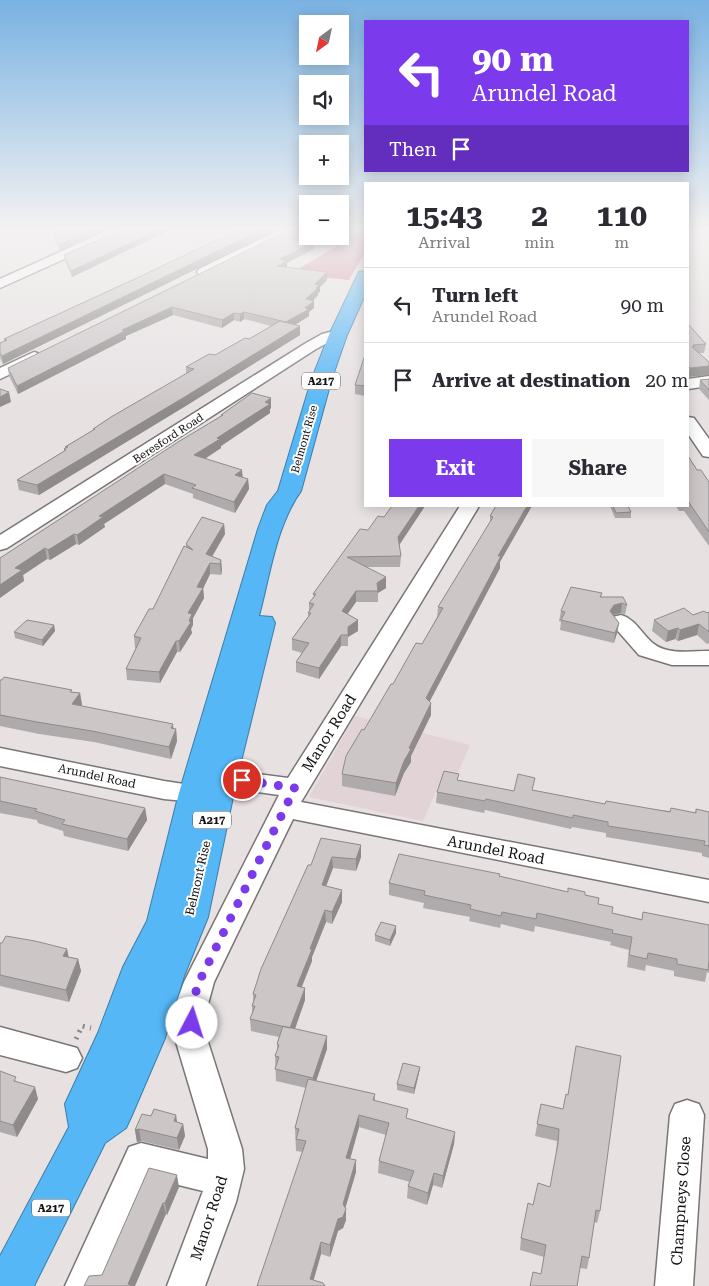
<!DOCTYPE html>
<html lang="en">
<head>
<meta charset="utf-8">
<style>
  body { margin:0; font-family:"Roboto Serif",serif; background:#f7f7f7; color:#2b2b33; height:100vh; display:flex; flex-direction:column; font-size:19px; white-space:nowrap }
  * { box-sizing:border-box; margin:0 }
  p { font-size:16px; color:#7c7c81 }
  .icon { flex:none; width:28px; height:28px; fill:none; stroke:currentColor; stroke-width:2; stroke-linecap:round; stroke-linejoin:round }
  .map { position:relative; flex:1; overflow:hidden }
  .sheet { position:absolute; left:364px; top:182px; width:325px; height:325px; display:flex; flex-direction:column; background:#fff; border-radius:0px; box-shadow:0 2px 12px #0003 }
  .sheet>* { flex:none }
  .banner { position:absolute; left:364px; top:20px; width:325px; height:152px; border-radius:0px; box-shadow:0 2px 12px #0003; background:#7c3aed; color:#fff; overflow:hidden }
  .needle { width:32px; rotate:213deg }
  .fabs { position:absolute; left:299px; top:15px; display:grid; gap:10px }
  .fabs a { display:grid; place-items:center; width:50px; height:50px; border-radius:0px; background:#fff; box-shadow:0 2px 12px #0003; font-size:25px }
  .pin { position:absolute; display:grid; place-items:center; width:42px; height:42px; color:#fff; margin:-21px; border:2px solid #fff; border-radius:50%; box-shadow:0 1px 5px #0007 }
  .me { position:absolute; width:55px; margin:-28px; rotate:5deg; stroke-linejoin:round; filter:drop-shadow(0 0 4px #0008) }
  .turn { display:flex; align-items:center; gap:18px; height:105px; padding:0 25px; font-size:22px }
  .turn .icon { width:65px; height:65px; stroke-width:2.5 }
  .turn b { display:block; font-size:35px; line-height:42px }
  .then { display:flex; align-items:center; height:48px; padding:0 25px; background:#0003; gap:10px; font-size:19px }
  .eta { display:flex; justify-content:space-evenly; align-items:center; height:85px; text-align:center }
  .eta b { font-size:30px; font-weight:700; line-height:35px }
  .button { display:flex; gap:10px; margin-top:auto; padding:10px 25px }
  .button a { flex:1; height:58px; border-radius:0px; background:#7c3aed; color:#fff; font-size:20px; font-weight:700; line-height:58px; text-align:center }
  .button a+a { background:#f7f7f7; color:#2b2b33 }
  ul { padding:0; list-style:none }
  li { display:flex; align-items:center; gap:15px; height:75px; padding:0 25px; border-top:1px solid #e1e1e2 }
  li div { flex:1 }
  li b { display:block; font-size:19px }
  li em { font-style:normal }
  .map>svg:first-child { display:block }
  .built { fill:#e2d3d6 }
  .forest { fill:#cd899c }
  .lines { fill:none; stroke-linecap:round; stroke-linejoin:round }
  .minor-casing { stroke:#7b7576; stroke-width:3 }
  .highway-casing { stroke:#3e7da6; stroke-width:2 }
  .path { stroke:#8b8788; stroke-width:5; stroke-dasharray:2 5.5; stroke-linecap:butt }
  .minor { fill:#fff; fill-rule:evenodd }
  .highway { fill:#56b7f6; fill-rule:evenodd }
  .wall { fill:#afaaab }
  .shaded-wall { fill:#8f8b8b }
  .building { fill:#ccc6c7; stroke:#8f8b8b }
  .route { stroke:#7c3aed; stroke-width:9; stroke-dasharray:0 16.2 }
  .labels { text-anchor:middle; stroke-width:4; stroke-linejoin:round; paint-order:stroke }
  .shield { fill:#fff; stroke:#595858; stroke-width:1 }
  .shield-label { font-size:11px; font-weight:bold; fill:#121011 }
  .far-street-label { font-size:11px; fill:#121011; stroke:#fff }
  .street-label { font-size:12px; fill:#121011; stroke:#fff }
  .near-street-label { font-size:15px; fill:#121011; stroke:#fff }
</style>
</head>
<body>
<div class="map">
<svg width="709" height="1286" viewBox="0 0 709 1286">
  <rect width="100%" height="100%" fill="#e7e1e2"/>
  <!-- built -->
  <path class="built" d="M355,716L470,745L456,777L443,775L423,821L309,797Z"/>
  <!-- forest -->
  <path class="forest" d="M365,229V252L349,280L290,274Z"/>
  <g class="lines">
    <defs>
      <path id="minor" d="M113,228H128L126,231L0,288V279Z
        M283,228H298L209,275H199L197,272L199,269Z
        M338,330L343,332L346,335L343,338L331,341L316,349L7,548L0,550V535L306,343L322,334Z
        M34,352L40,354L42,357L40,360L0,379V368Z
        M709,376V386L688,389V379Z
        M688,417L694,418L709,439V457L703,456L688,434Z
        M460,506H479L301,802L709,880V902L293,819L214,982L208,1004V1042L242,1149L244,1169L236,1202L205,1286H167L203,1191L150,1178L103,1286H65L129,1147L141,1143L208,1159V1149L176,1042V1004L184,982L279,795L221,787L212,784L208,778L212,772L221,769L288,778Z
        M621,615C636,619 642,635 654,644C668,655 692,651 709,651V665H672L639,655L610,622L613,617Z
        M0,748L164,781L204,787L208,793L204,799L195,802L164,799L0,766Z
        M0,1027L77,1048L82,1058L77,1068L66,1072L0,1055Z
        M687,1100L699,1104L704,1115L693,1286H655L670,1115L675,1104Z"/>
      <path id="highway" d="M365,271V295L347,335L332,378L301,491C276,526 270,575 259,616L272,617L275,623L237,778L208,917L184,976L165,1038L132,1115L126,1128L105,1143L34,1286H0V1256L69,1127L65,1104L98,1033L123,967L147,921L179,793L258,529L267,505L278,491L312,378L329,335L357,276L359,272Z"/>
    </defs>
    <!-- minor casing -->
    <use href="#minor" class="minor-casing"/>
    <!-- highway casing -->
    <use href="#highway" class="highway-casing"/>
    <!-- path -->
    <path class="path" d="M76,1039L82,1026L91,1028"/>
    <!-- minor -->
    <use href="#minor" class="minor"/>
    <!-- highway -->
    <use href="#highway" class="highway"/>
  </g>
  <!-- wall -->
  <path class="wall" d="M65,228H109L60,250L54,238L53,233Z
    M126,228H174L72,277L65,261L64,255Z
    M242,228H280L3,364L0,358V343L4,341V339L137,278Z
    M308,236H322L312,242L314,249L287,263V267L327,280L320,287V292L318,293V295L313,301L314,308L309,312V316L295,325L300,335L184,407L39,495L19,490L17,480L64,451V449L66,448L65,447L94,430L93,429L186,374V367L215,355L249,339L271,326L244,319L240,322L234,320L222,328L173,315L126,336V339L18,394L9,376L8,368Z
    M688,324L706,344L704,353H699L688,377Z
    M365,355V396L355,394V385Z
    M709,379V400L699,389L700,380Z
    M271,408L270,409V413L221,446V448L205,459L243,478L248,479L249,489L235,513L193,498V494L165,484L104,524L105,527L79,545L76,544L50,560L47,559L23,575L24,581L0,558L221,416V415Z
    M688,456L697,470L709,482V546L684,511H679L676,506H688Z
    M425,506L399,545L401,556L400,567H366L386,588L378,593V602H356L347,614L358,620V631L348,637V646H341L319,679L296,672V662L302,653L292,650V639L308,617V613L309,611V603L314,597L313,594L368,530L384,517Z
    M496,506L500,562V568L430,701L431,715L411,756V762L404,773L395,796L342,786V774L364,730L393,684L422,644L437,617L438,607L490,523V516Z
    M610,506H628L631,512V518H615Z
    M224,524L225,534L212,557L221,560L222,571L221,575L210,574L203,588L204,598L193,618V625L191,629L192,633L180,652H177L160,683L127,680L126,669L136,648H135L134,636L153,609L186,547V544Z
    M602,593L601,597L627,605L625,615L621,613L613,615L619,623L617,633L614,643L560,630L561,622L559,621L561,611Z
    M709,612V643L707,644L697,635L678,641L675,639L666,642L652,631L654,620Z
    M54,625L55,631L43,646L15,638L14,632Z
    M0,680L80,693L82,705L81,706L176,729L177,741L171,759L94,742L39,734L0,726Z
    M0,777L145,808L147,820L128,851L64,836L63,831L38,823L37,820L0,813Z
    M458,780L514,791L533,790L605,804L670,811L695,813L696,809L709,812V858L702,856V853L606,837V833L572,827L571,829L485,810L484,813L436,803L437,792Z
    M361,845V857L356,871L333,868L326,886L342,902L332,924L326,922L312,957V961L302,987L305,1000L295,1029L327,1049L316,1081L375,1094V1101L408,1119L455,1132L454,1144L442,1188L433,1185L427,1205L407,1198L408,1186L410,1182L378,1173L379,1161L386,1135L359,1127L350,1159L356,1160V1172L345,1208L346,1220L343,1228L338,1231L330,1257L321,1254L313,1280L257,1286L303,1152L296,1151L295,1128L306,1088L276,1081L275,1056L277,1051V1044L279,1037L251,1031L250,1019L252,1014V1006L253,1002V994L311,865Z
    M500,874L499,876L568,892L585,895L612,913L642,919L643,912L709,925V973L707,972L705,982L674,976V971L646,965L645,971L627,967L629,950L610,945L611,942L535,926L534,932L501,924L500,928L469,921L470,917L423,908L424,903L389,895V883Z
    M396,933L390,946L375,941V935Z
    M0,943L67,949L69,957L78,959L81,971L69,1002L0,986Z
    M420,1067L419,1073L414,1094L397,1090V1084Z
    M0,1071L18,1082L38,1099L17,1137L0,1132Z
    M541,1104L563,1109L600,1211L597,1223L594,1222L589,1258L587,1269L580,1268L541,1274L544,1257L520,1250L521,1238L533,1205L550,1187L556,1155L557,1141L535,1136Z
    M177,1122L183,1124L185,1136L179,1150L141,1141L137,1142L135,1130Z
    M149,1168L179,1187L167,1215L166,1214L102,1275Z"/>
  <!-- shaded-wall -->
  <path class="shaded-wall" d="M97,228H109L60,250L59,245Z
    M162,228H174L72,277L71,271Z
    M265,228H280L3,364L2,356Z
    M309,236H322L303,247V240Z
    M314,242V249L287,263V268L277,266L280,259Z
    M327,272V280L320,287V292L318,293V295L309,304L314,301V308L309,312V316L287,330L286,322L306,299L315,284Z
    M172,307L173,315L126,336V339L18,394L17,386L122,330Z
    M244,312V319L240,322V314Z
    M234,313V320L222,328V320Z
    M300,326V335L184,407L39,495L37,485Z
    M709,366V375L688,377L690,368Z
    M9,392L11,402L0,407V397Z
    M271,398V408L270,409V413L221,446V448L195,465L194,455Z
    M242,470L243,480L235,475Z
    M164,474L165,484L104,524L105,527L79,545L77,535L99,516Z
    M248,479L249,489L235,513L234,502Z
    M419,506H425L398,547V537Z
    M527,506H532L500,562V568L425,710L426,698L498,556Z
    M224,524L225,534L207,565L206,554Z
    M74,534L76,544L50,560L48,550Z
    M45,548L47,559L23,575L24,581L0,598V585L15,568Z
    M221,560L222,571L221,575L220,564Z
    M210,563V574L202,591L203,588L204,598L193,618V625L191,629L192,633L180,652L179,641L197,587Z
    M386,577V588L378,593L377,583Z
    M356,591V602L342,622V611Z
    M622,603L621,613L613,615L610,611L614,605Z
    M358,620V631L348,637V627Z
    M619,623L617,633L614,643L615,633Z
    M699,624L697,635L678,641L680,630Z
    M54,625L55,631L43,646L42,640Z
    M678,628L675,639L666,642L668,631Z
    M341,635V646L319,679V668Z
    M176,641L177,652L160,683L159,672Z
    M80,693L82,705L74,715L72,704Z
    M431,703V715L411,756V762L404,773L395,796L396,783L409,748Z
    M173,724L174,734L176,729L177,741L171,759L169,747L171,728Z
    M145,808L147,820L128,851L127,839Z
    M361,845V857L356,871V859Z
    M332,857L333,868L322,897V885Z
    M342,890V902L332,924V912Z
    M325,910L326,922L312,957V961L297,998V986L310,949Z
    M396,926V933L390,946V940Z
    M67,949L69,961L63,956Z
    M78,959L81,971L69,1002L66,990Z
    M305,988V1000L291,1040L290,1028Z
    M327,1036V1049L313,1090V1078Z
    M420,1067L419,1073L414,1094V1088Z
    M35,1087L38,1099L17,1137L13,1125Z
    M176,1115L178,1127L174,1121Z
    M359,1115V1127L347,1170L346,1158Z
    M183,1124L185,1136L179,1150L177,1138Z
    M139,1129L141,1141L137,1142L135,1130Z
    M455,1132L454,1144L442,1188L443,1176Z
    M356,1160V1172L343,1216V1204Z
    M434,1173L433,1185L427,1205L428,1193Z
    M177,1175L179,1187L167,1215L165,1203Z
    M163,1203L166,1214L135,1286H128V1284Z
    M346,1209V1220L343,1228L338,1231L330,1257V1245L338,1219Z
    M321,1242V1254L312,1286L310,1279Z"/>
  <!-- building -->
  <path class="building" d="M65,228H97L59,245L53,233Z
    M126,228H162L71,271L64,255Z
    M242,228H265L2,356L0,353V343L7,340L4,339L137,278Z
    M293,228H308V236H309L303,240L314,242L280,259L287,261L277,266L327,272L315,284L319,285L316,288H318L306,299L314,301L305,308L309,309L286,322L244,312L240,314L234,313L222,320L172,307L122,330L125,331L17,386L8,368Z
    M280,321L300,326L183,398L37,485L17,480L66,450L64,449L68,447H65L95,429H93L111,417L194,369L186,367L209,354L215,355L245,338L249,339Z
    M688,324L706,344L693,345L695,346L692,347L709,362V366L690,368L688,366Z
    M365,355V386L355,385Z
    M709,379V390L700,380Z
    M0,389L9,392L0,397Z
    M252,393L271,398L265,402L270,404L217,438L220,439L194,455L242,470L235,475L248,479L234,502L192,488L196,485L164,474L99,516L103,517L77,535L74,534L48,550L45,548L15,568L22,570L0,585V558L178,442L223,415H221Z
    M688,456L697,470H701L709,482V532L688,501Z
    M392,506H419L398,537L401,556L347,557L386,577L377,583L378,591H356L342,611L358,620L348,627V635H341L319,668L296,662L309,643L292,639L311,613H308L314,604L309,603L316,594H313L360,529L368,530L378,516L384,517Z
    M496,506H527L498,556H501L426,698L431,703L409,748L411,749L404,761L396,783L342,774L346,756L362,729L364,730L391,684H393L416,643L422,644L443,608L438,607L493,517L490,516Z
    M613,506H628L631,512L616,513Z
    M202,517L224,524L206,554L221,560L220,564L210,563L197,587L203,588L188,613L192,614L189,621L191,622L179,641H176L159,672L126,669L141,638L134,636L149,609H153L184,546L193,550L186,544Z
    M571,587L602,593L600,597H623L627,605L622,603L614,605L610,611L619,623L615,633L561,620L565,612L561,611Z
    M684,608L693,615L704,611L707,613L709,612V632L699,624L680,630L678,628L668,631L654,620Z
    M27,620L54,625L42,640L14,632Z
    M4,677L72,690L70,692L80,693L72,704L173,724L171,728L176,729L169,747L92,731L37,722L0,715V680H2Z
    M444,771L459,774L457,780L514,791L518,774L535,778L532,790L605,804L606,801L670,812L671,808L696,813V809L709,812V846L704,845L705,841L608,826V822L573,815V818L486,799L485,801L437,792Z
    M0,777L14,780L145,808L127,839L62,824L65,820L35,811L37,809L0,801Z
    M321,838L361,845L356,859L332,857L322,885L342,890L332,912L325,910L310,949H312L297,986L305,988L290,1028L250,1019L255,1006H252L256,995L253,994L261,969L308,865H311Z
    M399,854L500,874L499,876L568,892V888L585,892V895L599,898L598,904L613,907L612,913L642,920L643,912L709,925V960L708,970L677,964V959L648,953L647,959L629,955L632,937L612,933L613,930L537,913L536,919L502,912L501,916L470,909L471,905L424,895L425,891L389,883Z
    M381,922L396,926L390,940L375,935Z
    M6,936L35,941L67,949L63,956L78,959L66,990L0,975V943H2Z
    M283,1026L327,1036L313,1078L275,1069L279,1057L275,1056L279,1045L277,1044Z
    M576,1046L621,1056L600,1211L596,1210L589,1258L582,1256L577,1286H530L533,1272L541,1274L546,1245L521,1238L528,1203L533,1205L538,1183L550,1187L558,1143L559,1129L537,1124L541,1104L563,1109L566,1094L568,1095Z
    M403,1063L420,1067L414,1088L397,1084Z
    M0,1071L16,1077L14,1081L35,1087L13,1125L0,1121Z
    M308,1079L375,1094L373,1100L408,1109L406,1118L455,1132L443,1176L434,1173L428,1193L408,1186L414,1171L379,1161L389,1123L359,1115L346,1158L356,1160L343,1204L346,1209L343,1217L338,1219L330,1245L321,1242L310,1279L323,1283L325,1286H257L306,1141L296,1139L299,1129L295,1128Z
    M154,1109L176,1115L174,1121L183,1124L177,1138L139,1129L135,1130L142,1114L151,1116Z
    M149,1168L177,1175L165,1203H163L128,1284L131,1285L130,1286H84L89,1276L102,1275Z"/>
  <!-- sky -->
  <linearGradient id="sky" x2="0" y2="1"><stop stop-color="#79b2e2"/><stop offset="0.56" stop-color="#f4f2f2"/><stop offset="1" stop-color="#f4f2f2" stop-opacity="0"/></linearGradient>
  <rect width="709" height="408" fill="url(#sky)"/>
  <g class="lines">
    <!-- route -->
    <path class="route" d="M192,1023V1004L199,982L295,788L242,780"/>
  </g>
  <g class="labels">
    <!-- shield labels -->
    <g class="shield">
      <rect x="302" y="372.5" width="38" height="17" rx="4"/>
      <rect x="193" y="811.5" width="38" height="17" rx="4"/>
      <rect x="32" y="1199.5" width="38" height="17" rx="4"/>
    </g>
    <g class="shield-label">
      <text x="321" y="385">A217</text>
      <text x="212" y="824">A217</text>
      <text x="51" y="1212">A217</text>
    </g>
    <!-- far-street labels -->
    <g class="far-street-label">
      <text transform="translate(168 438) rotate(-33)" y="4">Beresford Road</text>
      <text transform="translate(304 439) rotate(-74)" y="4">Belmont Rise</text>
    </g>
    <!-- street labels -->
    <g class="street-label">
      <text transform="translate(97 776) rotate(12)" y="4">Arundel Road</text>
      <text transform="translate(198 878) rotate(-77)" y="4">Belmont Rise</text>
    </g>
    <!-- near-street labels -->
    <g class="near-street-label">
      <text transform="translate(329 733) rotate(-58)" y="5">Manor Road</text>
      <text transform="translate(496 850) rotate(11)" y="5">Arundel Road</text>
      <text transform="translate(681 1201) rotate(-86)" y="5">Champneys Close</text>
      <text transform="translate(209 1218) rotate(-72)" y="5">Manor Road</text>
    </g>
  </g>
</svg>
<div class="fabs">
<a><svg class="needle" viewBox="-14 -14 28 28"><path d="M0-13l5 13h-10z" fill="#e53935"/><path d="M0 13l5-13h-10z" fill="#7c7c81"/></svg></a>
<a><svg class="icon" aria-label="sound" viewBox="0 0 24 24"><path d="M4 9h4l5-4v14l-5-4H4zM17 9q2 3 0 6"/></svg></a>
<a>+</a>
<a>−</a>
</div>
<div class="pin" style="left:242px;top:780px;background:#d93025"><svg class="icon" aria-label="arrive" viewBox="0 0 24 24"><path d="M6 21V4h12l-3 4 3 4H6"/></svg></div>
<svg class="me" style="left:192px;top:1023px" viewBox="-20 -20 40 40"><circle r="19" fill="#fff"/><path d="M0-13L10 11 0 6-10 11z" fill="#7c3aed"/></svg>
<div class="banner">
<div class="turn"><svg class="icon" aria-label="left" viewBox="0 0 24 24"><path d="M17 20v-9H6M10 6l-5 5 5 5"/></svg><div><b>90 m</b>Arundel Road</div></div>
<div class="then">Then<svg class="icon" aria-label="arrive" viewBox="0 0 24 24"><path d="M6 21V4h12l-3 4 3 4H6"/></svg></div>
</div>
<section class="sheet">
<div class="eta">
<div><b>15:43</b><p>Arrival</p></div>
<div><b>2</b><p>min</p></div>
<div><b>110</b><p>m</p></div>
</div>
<ul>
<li><svg class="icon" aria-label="left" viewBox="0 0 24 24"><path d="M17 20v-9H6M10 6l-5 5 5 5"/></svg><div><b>Turn left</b><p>Arundel Road</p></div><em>90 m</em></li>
<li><svg class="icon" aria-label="arrive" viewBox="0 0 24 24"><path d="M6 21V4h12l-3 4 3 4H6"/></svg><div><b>Arrive at destination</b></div><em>20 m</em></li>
</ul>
<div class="button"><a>Exit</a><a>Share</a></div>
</section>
</div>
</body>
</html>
